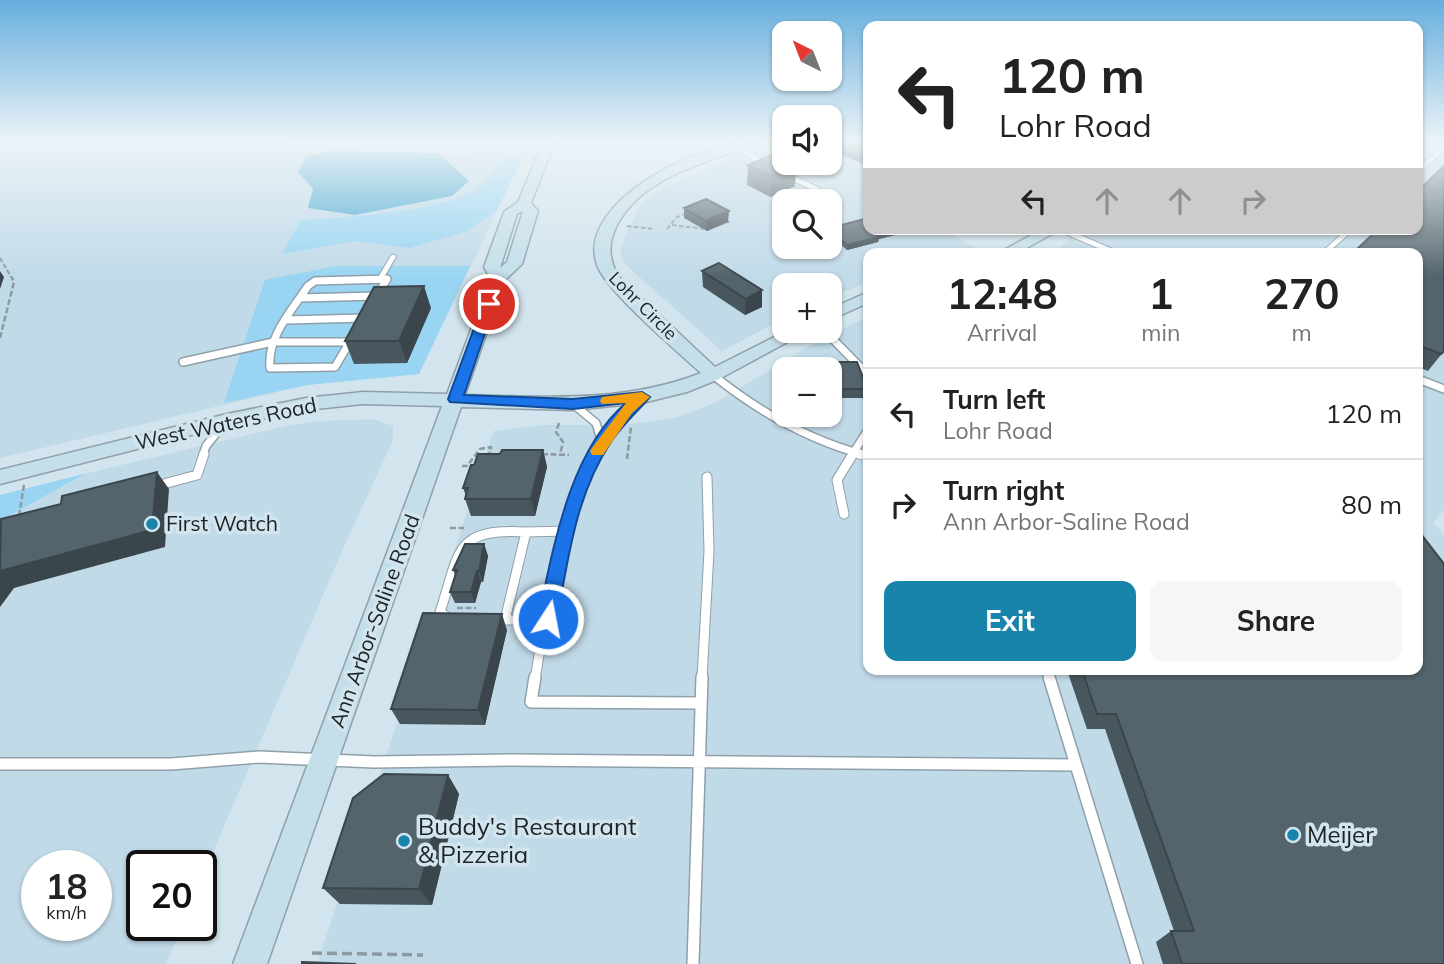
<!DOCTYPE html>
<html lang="en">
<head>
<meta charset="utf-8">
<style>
  body { margin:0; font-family:Mulish,sans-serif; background:#f6f6f6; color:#222; height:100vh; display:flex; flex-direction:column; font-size:26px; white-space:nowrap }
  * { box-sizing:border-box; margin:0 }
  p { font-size:23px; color:#767676 }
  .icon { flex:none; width:38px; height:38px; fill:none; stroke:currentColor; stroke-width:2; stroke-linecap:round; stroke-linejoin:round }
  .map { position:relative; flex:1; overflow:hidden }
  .side { position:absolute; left:863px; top:248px; width:560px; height:427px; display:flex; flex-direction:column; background:#fff; border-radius:14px; box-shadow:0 2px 5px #0004 }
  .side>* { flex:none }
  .guide { position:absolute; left:863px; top:21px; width:560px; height:214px; border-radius:14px; box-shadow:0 2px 5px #0004; background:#fff; color:#222; overflow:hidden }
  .needle { width:46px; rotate:318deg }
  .fabs { position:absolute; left:772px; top:21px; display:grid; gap:14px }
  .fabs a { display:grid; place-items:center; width:70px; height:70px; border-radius:14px; background:#fff; box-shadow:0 2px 5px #0004; font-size:35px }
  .speed { position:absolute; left:21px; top:850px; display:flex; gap:14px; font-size:35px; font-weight:700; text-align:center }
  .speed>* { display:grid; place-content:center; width:91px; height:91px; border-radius:50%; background:#fff; box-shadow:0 2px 5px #0004; line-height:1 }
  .speed small { font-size:18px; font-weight:400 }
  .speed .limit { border:4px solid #111; border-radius:10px; background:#fff; color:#111 }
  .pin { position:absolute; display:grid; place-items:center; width:60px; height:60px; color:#fff; margin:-30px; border:4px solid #fff; border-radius:50%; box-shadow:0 2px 7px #0007 }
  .me { position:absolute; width:77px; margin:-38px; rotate:11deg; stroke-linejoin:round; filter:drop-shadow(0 0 5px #0008) }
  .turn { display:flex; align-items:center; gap:24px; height:147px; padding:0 21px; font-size:32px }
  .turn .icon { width:91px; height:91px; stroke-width:2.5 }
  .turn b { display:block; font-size:49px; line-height:60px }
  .lanes { display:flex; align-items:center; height:66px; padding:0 21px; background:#0003; justify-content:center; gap:35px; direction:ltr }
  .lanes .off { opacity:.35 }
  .eta { display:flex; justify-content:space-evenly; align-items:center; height:119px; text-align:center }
  .eta b { font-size:42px; font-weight:700; line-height:49px }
  .button { display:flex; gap:14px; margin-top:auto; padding:14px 21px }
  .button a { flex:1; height:80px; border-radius:14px; background:#1883ab; color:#fff; font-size:28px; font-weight:700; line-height:80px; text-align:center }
  .button a+a { background:#f6f6f6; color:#222 }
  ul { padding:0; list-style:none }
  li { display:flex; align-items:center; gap:21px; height:91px; padding:0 21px; border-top:2px solid #e0e0e0 }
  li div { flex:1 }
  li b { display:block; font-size:26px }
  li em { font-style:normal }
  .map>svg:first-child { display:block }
  .built { fill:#c1dae8; fill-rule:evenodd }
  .green { fill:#99d5f2 }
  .water { fill:#43a5cf }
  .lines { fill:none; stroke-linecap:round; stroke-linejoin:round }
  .lane-far3-casing { stroke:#8fa0a9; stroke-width:7 }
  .lane-far2-casing { stroke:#8fa0a9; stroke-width:10 }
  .lane-far1-casing { stroke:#8fa0a9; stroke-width:11 }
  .lane-casing { stroke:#8fa0a9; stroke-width:14 }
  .secondary-casing { stroke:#8fa0a9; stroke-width:3 }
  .path-far2 { stroke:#8c9aa1; stroke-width:2; stroke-dasharray:4.5 2.5; stroke-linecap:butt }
  .path-far1 { stroke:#8c9aa1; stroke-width:2.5; stroke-dasharray:6 2.5; stroke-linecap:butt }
  .path { stroke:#8c9aa1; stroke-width:3.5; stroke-dasharray:10 5; stroke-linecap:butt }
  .lane-far3 { stroke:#fff; stroke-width:5 }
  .lane-far2 { stroke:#fff; stroke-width:7 }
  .lane-far1 { stroke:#fff; stroke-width:9 }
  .lane { stroke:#fff; stroke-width:11 }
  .secondary { fill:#c4dfea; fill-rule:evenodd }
  .wall { fill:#48565d }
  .shaded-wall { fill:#3b464c }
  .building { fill:#54646c; stroke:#3b464c; stroke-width:2 }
  .route { fill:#1a73e8; stroke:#114b97; stroke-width:2 }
  .slow { fill:#f59e0b }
  .poi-dot { fill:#1883ab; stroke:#d2e4ed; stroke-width:2.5 }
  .labels { text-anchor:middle; stroke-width:7; stroke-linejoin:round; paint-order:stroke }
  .far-street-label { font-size:18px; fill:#1c2326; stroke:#d2e4ed }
  .street-label { font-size:21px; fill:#1c2326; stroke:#d2e4ed }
  .poi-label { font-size:21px; fill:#1c2326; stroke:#d2e4ed; text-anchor:start }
  .near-poi-label { font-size:24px; fill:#1c2326; stroke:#d2e4ed; text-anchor:start }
</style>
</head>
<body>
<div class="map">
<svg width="1444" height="964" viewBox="0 0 1444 964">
  <rect width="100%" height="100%" fill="#d2e4ed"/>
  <!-- built -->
  <path class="built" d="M0,142H287L313,153L522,159L419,374L307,385L0,458Z
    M779,142H784V163H830V142H868V229H942L976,248L958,254H868V282L830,297V285H784V318L722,351L626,265L620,253L624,239L639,207L652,194L748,150L753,152ZM784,201H830V247H784Z
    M1418,142H1444V510L1433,523L1444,534V964H317L494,431L542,425H623L675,418L717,402L819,340L868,317V670H1418V254H1078L1061,247L1078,229H1418ZM784,369H830V415H784Z
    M373,419L393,426V440L342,551L201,880V866H142V926H182L166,964H0V521L88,473L286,426L320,421ZM37,866H96V926H37Z"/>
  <!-- green -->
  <path class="green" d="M502,159H522L497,210L465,232L409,248L354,241L282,254L301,220C339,218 456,211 482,185C490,178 496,167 502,159Z
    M336,266H470L419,374L307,385L224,403L265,280Z
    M87,473L0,521V495Z"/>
  <!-- water -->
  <path class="water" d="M329,151L438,153L469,181L452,196L355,215L308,208L313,189L298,172L306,157Z"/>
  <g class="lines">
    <defs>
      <path id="lane-far3" d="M734,147L766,164
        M1418,171L1444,148
        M787,175L816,189
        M1060,229L1118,254
        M1323,254L1351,229
        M380,279L393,257
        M354,280H386"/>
      <path id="lane-far2" d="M387,279L335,367L270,368C267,337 292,310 308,286L315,281Z
        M300,298L377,296
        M286,320L364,318
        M825,331L863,370L868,387
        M183,362L273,342H349
        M713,375C759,412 808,440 865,455
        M1418,379L1444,389
        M573,404L596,423L602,443
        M203,455L206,446L227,420
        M596,455L613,428L640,399
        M852,455L868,430"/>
      <path id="lane-far1" d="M859,454L868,456
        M156,486L197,475L204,454
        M844,514L837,480L853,454
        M450,619L440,612C460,552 453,528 526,532
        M548,619L505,620L526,532L565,531
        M1047,670L1050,679
        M535,679C548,605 556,519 597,454
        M702,679L709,551L707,477"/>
      <path id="lane" d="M535,677L531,702L701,703
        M1049,677L1137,964
        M0,764H171L259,757L374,762L512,760L1075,765
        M693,964L702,677"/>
      <path id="secondary" d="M543,142H555L531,203L538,211L522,264L505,280L465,395C545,397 625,403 701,373C677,351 606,291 597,265C574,201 707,139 754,142C745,150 731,153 719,157C680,171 638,186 617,225C608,243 608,259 619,277L715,367L786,331H808L719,379L687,392L642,403L573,410L461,407L267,964H233L442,406L363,404L306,410L227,426L0,484V470L227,414L306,398L363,392L447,394L490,278L484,267L504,212L518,202ZM523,211L507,262L500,268L517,214Z
        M1042,229H1061L1016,254H997Z
        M868,292V303L830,320V309Z"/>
    </defs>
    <!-- lane-far3 casing -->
    <use href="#lane-far3" class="lane-far3-casing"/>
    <!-- lane-far2 casing -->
    <use href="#lane-far2" class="lane-far2-casing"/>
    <!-- lane-far1 casing -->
    <use href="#lane-far1" class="lane-far1-casing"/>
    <!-- lane casing -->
    <use href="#lane" class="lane-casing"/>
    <!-- secondary casing -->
    <use href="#secondary" class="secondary-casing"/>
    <!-- path-far2 -->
    <path class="path-far2" d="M672,225L705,229L729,222L725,218
      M627,226L655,229
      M667,229L677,217L685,214
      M0,258L13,280"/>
    <!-- path-far1 -->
    <path class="path-far1" d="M0,338L14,282L12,278
      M559,423L556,432L563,442L560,454
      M542,454L569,455
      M627,459L631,427
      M462,466H467L480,449L491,447L489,455
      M19,516L24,485
      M450,528H464
      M457,608H476"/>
    <!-- path -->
    <path class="path" d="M312,953L423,955"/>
    <!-- lane-far3 -->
    <use href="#lane-far3" class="lane-far3"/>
    <!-- lane-far2 -->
    <use href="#lane-far2" class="lane-far2"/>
    <!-- lane-far1 -->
    <use href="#lane-far1" class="lane-far1"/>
    <!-- lane -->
    <use href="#lane" class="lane"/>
    <!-- secondary -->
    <use href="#secondary" class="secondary"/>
  </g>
  <!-- wall -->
  <path class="wall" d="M830,142H868V166L830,150Z
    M748,165L795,186L770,197L747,185Z
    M684,208L728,222L707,231L684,218Z
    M830,228L896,230L895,235L879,239L878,242L847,250L830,236Z
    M1418,254L1444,351L1428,371L1418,367Z
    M702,271L762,290V307L745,315L703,287Z
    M431,308L407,363L354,364L345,341Z
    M836,362L868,383V398H839L835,372Z
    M543,450L547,467L535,516H471L465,499L466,496L463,488L474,465L500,454Z
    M484,544L488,556L483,582H481L475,603H455L450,592L455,575L453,570Z
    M507,630L485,725L400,724L391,709Z
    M1067,670H1418L1444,964H1163L1156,942L1171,931H1174L1105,729H1087Z
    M448,775L459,794L432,905L340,904L323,888Z"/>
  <!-- shaded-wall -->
  <path class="shaded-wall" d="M796,166L795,186L770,197L771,176Z
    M729,211L728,222L707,231L706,221Z
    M896,230L895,235L879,239L878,242L847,250V245L877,235Z
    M0,271L4,277L0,289Z
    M424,286L431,308L407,363L399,341Z
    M762,290V307L745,315L746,299Z
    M543,450L547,467L535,516L531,499Z
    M157,472L169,489L165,547L14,588L0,607V571Z
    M484,544L488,556L483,582L479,571Z
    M477,571L481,582L475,603L471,592Z
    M502,614L507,630L485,725L478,710Z
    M448,775L459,794L432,905L419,889Z"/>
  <!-- building -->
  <path class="building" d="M830,142H868V161L830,145Z
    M772,155L784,160V163H789L796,166L771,176L748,165Z
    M1444,166V351L1441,354L1418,345V254H1352L1378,229H1418V191Z
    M706,199L729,211L706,221L684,208Z
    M868,218V229L896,230L877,235L879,237L847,245L830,230V228Z
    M719,263L762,290L746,299L702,271Z
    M424,286L399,341H345L374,287Z
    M836,362H857L864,380L868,383V389H840Z
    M502,450H543L531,499H465L468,488H463L471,465H474L478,454H500Z
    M157,472L152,530L0,571L1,519L61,504L62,496Z
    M1418,530L1444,564V964H1182L1171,931H1194L1116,714H1097L1082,670H1418Z
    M465,544H484L479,571H477L471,592H450L457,570H453Z
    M423,613L502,614L478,710L391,709Z
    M384,774L448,775L419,889L323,888L353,798Z
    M302,962L356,964H302Z"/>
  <!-- sky -->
  <linearGradient id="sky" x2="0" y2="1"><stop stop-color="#66aede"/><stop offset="0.51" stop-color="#ebf3f7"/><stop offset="1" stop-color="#ebf3f7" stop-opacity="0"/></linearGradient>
  <rect width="1444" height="277" fill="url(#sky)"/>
  <!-- route -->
  <path class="route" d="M489,300L495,304L464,395L573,399L642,392L650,397C637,412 622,425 611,442C576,494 568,559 557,619L554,624L548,627L541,624L538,619C553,550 569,451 626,403L573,409L450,402L448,399L483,304Z"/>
  <!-- slow -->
  <path class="slow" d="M642,392L650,397L632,413L603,455H592L590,451L592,448L626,403L602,404L600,401L602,397Z"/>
  <!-- markers -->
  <g class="poi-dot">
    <circle cx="152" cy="524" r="7"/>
    <circle cx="1293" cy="835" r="7"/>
    <circle cx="404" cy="841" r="7"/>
  </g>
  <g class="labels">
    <!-- far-street labels -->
    <g class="far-street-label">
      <text transform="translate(643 306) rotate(45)" y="6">Lohr Circle</text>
    </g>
    <!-- street labels -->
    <g class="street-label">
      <text transform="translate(226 424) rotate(-12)" y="7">West Waters Road</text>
      <text transform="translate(375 621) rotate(-70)" y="7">Ann Arbor-Saline Road</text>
    </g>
    <!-- poi labels -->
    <g class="poi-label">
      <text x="166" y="531">First Watch</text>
    </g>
    <!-- near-poi labels -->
    <g class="near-poi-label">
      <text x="418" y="835">Buddy's Restaurant<tspan x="418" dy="28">&amp; Pizzeria</tspan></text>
      <text x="1307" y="843">Meijer</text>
    </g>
  </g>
</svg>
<div class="fabs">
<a><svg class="needle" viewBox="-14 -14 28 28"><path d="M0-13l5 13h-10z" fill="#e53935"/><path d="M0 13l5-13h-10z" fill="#767676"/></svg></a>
<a><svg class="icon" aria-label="sound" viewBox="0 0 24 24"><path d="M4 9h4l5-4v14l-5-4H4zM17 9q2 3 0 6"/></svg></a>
<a><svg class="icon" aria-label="search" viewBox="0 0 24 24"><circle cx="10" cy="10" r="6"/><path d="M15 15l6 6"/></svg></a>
<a>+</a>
<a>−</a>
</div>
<div class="speed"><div>18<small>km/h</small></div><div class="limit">20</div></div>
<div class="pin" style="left:489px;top:304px;background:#d93025"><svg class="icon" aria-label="arrive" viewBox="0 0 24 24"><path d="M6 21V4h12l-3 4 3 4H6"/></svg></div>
<svg class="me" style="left:548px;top:619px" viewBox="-20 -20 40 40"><circle r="17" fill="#1a73e8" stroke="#fff" stroke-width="3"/><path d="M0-11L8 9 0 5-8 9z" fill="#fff"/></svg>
<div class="guide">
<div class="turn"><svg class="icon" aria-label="left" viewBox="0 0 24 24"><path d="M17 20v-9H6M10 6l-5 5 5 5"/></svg><div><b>120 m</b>Lohr Road</div></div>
<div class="lanes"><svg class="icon" aria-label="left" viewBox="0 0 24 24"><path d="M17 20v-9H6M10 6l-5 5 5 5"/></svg><svg class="icon off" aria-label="ahead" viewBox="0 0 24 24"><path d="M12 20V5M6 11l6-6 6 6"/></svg><svg class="icon off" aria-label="ahead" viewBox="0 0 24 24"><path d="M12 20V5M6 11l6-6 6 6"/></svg><svg class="icon off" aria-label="right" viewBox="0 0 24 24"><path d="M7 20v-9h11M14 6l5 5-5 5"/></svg></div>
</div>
<section class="side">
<div class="eta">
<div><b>12:48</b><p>Arrival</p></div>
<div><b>1</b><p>min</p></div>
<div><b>270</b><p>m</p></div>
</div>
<ul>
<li><svg class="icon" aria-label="left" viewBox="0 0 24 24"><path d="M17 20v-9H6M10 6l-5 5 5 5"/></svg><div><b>Turn left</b><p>Lohr Road</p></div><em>120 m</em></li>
<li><svg class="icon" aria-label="right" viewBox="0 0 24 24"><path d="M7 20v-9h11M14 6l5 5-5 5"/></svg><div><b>Turn right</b><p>Ann Arbor-Saline Road</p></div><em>80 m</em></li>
</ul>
<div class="button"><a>Exit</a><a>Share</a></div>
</section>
</div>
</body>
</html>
